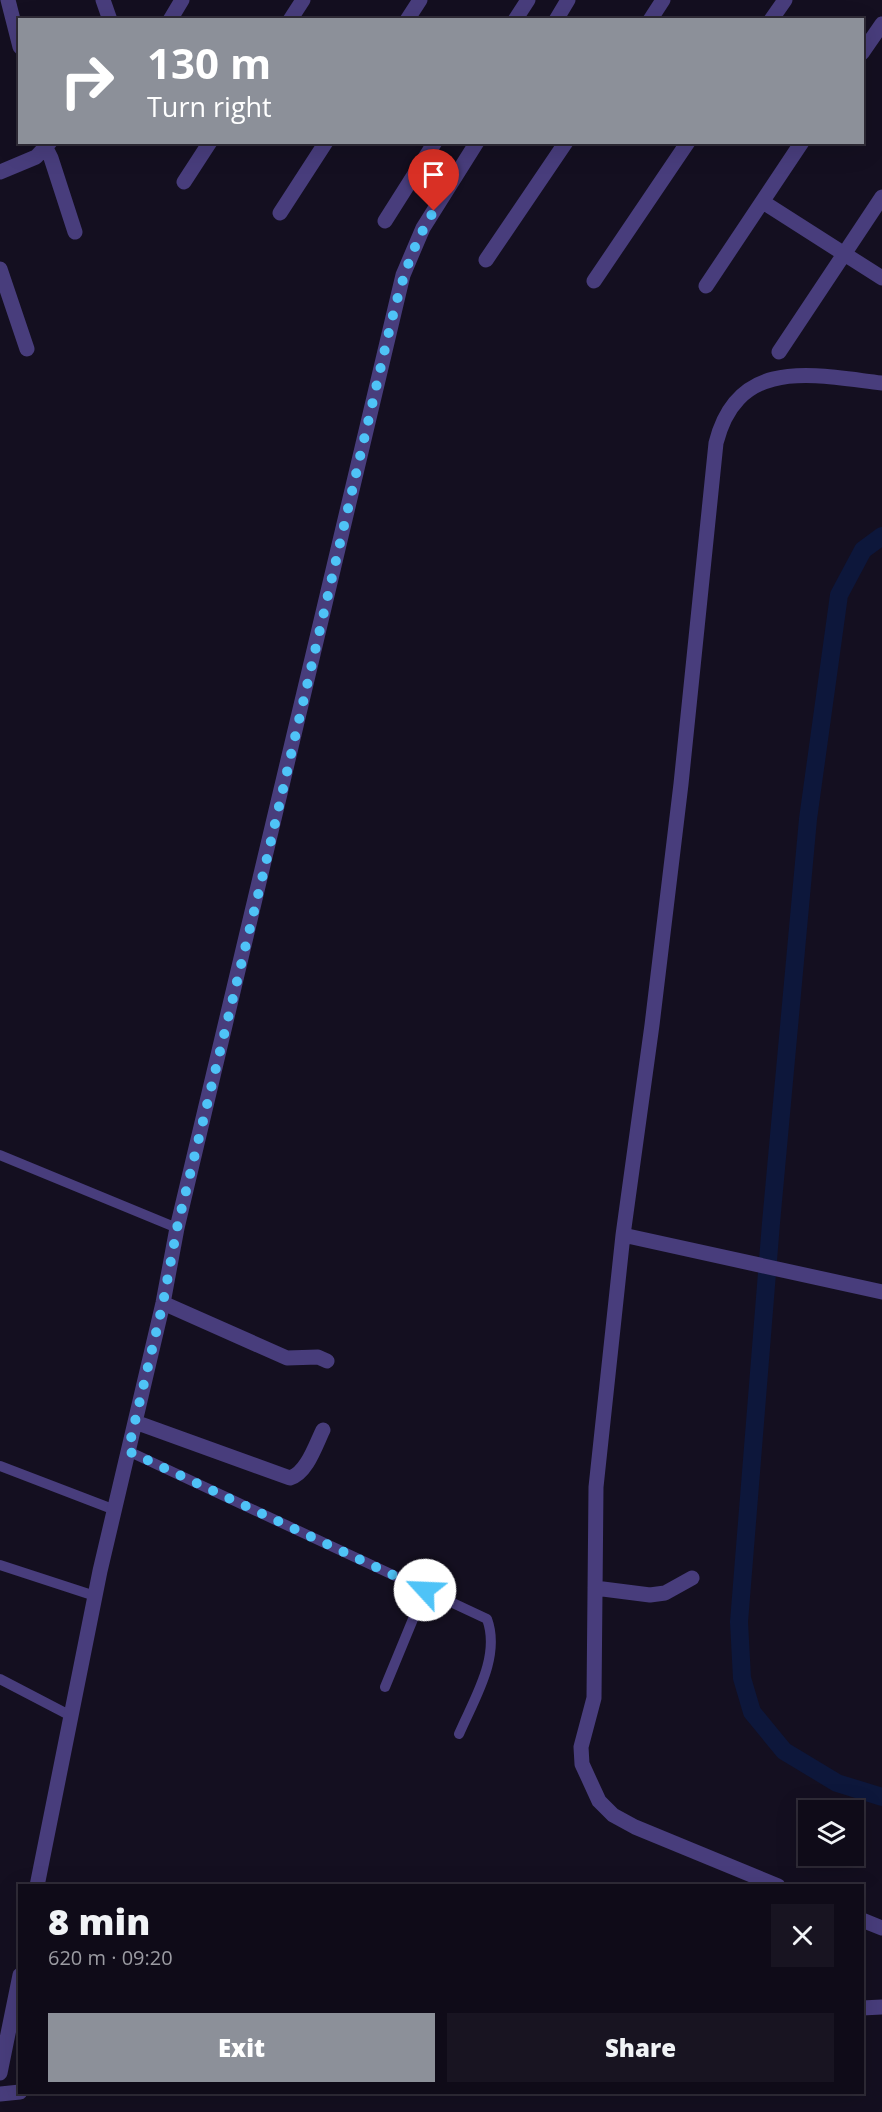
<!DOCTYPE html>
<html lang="en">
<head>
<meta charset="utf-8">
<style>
  body { margin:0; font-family:"Open Sans",sans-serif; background:#181421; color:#f1f3f6; height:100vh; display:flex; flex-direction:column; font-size:22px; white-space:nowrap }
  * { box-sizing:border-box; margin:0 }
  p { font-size:20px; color:#9b9ba2 }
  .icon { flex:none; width:33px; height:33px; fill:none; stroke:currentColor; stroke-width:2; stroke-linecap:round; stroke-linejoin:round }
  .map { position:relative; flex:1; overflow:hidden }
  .drawer { position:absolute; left:18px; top:1884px; width:846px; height:210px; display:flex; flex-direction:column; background:#0f0b18; border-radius:0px; box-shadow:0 6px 24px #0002,0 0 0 2px #2f2b37 }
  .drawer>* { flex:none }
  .guide { position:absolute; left:18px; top:18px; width:846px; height:126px; border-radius:0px; box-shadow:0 6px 24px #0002,0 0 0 2px #2f2b37; background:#8c9099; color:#fff; overflow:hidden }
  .fabs { position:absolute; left:798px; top:1800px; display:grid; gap:12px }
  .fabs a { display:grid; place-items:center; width:66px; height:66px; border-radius:0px; background:#0f0b18; box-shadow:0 6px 24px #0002,0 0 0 2px #2f2b37; font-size:30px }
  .pin { position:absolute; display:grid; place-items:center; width:51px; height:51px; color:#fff; margin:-62px -26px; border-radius:50% 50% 50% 0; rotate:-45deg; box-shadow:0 0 6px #0007 }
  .pin .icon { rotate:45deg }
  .me { position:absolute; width:66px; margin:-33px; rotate:295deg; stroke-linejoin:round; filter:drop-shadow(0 0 4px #0008) }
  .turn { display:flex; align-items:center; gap:21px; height:126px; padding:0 30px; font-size:27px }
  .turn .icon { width:78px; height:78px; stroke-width:2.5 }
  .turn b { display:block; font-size:42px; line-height:51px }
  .round { display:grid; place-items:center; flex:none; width:63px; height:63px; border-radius:0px; background:#181421 }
  .overview { display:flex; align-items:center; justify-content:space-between; height:102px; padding:0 30px }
  h1 { font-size:36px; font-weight:800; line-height:45px }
  .primary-button { display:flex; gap:12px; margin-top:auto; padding:12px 30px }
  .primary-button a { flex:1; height:69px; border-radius:0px; background:#8c9099; color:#fff; font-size:24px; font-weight:800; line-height:69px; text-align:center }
  .primary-button a+a { background:#181421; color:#f1f3f6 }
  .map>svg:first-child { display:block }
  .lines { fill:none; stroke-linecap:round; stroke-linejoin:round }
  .canal { stroke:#0d173b; stroke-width:18 }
  .service { stroke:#483d7c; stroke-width:10 }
  .minor { stroke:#483d7c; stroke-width:15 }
  .route { stroke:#4fc3f7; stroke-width:10; stroke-dasharray:0 18 }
</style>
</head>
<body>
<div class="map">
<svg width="882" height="2112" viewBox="0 0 882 2112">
  <rect width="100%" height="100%" fill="#140f20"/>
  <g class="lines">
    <!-- canal -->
    <path class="canal" d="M882,536L863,550L839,595L808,819L771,1223L739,1622L742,1678L752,1712L784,1751L837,1783L882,1797"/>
    <!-- service -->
    <path class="service" d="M0,1155L177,1228
      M128,1451L487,1619C501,1657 474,1699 459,1734
      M0,1466L115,1510
      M0,1565L95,1596
      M0,1679L71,1716
      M385,1687L425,1590"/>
    <!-- minor -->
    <path class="minor" d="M8,0L20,47
      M103,0L110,20
      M170,20L182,0
      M290,20L303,0
      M407,20L420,0
      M515,20L528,0
      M556,20L568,0
      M650,20L663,0
      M771,20L785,0
      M862,53L882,24
      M43,142L51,158L75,232
      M0,172L36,157L50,142
      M184,182L210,142
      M763,202L882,278
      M280,213L326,142
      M385,221L435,142
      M486,260L566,142
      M0,269L27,349
      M594,281L688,142
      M706,286L802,142
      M779,352L882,197
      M623,1235L882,1292
      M163,1303L287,1358L318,1357L327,1361
      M135,1422L290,1478C307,1473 316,1444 323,1430
      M595,1588L650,1595L665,1593L692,1578
      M37,1886L100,1571L163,1303L177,1228L403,275L423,228L477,142
      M778,1886L635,1827L613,1815L599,1801L582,1764L581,1747L594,1698L596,1487L623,1235L652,1025L681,784L716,443C738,356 813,375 882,383
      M862,1920L882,1928
      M862,2008L882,2007
      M0,2073L20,1975
      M0,2094L20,2092"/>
  </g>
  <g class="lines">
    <!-- route -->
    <path class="route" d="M425,1590L128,1451L163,1303L177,1228L267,858L391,323C401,283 412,245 434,211"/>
  </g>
</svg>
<div class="fabs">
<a><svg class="icon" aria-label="layers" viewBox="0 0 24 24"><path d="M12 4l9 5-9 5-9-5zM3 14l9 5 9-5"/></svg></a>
</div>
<div class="pin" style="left:434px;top:211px;background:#d93025"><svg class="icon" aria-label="arrive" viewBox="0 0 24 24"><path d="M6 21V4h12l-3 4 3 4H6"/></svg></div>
<svg class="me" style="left:425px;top:1590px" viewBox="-20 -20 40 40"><circle r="19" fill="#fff"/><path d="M0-13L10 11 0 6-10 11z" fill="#4fc3f7"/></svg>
<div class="guide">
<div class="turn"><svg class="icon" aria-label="right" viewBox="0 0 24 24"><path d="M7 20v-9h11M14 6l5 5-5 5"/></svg><div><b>130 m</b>Turn right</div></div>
</div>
<section class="drawer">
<div class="overview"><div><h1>8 min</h1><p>620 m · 09:20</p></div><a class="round"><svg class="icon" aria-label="close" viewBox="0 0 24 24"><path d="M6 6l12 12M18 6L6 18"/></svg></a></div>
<div class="primary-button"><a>Exit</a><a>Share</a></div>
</section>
</div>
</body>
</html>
